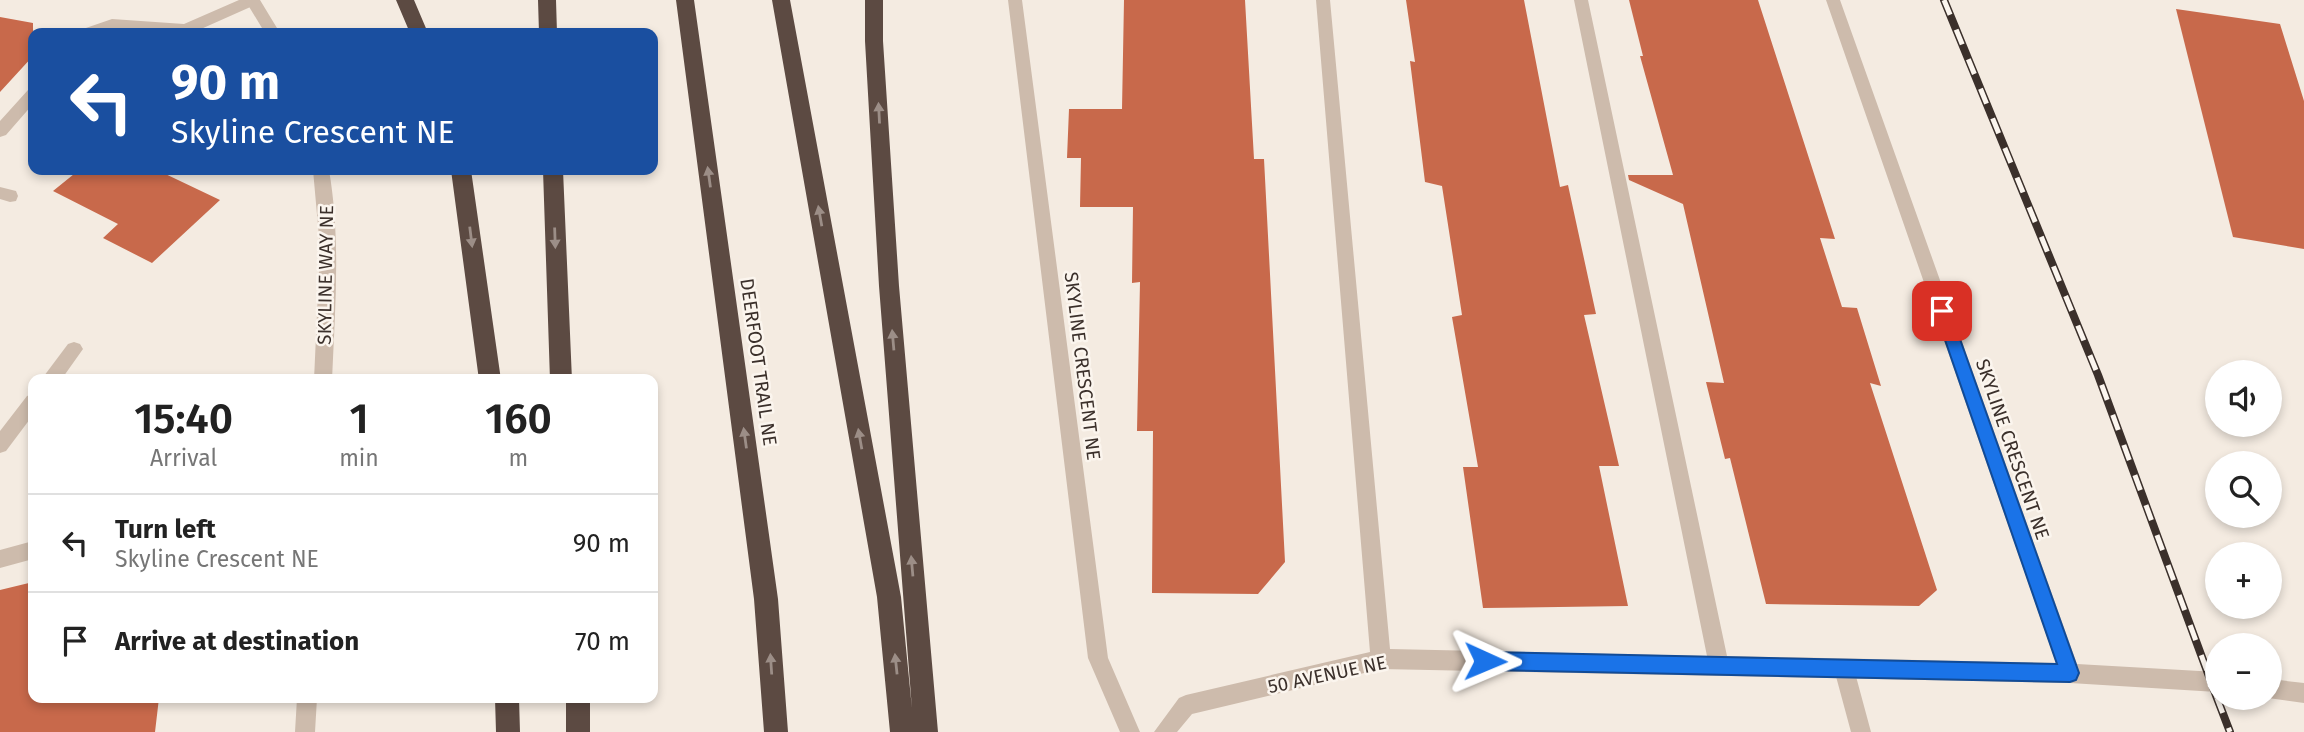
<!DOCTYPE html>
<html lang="en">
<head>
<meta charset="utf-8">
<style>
  body { margin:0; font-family:"Fira Sans",sans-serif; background:#f2f2f2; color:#222; height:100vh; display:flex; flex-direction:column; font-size:26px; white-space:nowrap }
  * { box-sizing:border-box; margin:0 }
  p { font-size:23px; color:#767676 }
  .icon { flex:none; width:38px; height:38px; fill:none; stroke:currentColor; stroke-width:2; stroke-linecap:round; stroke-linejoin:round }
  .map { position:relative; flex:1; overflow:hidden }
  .panel { position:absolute; left:28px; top:374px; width:630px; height:329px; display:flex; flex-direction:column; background:#fff; border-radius:14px; box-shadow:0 4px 10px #0003 }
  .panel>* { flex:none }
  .guide { position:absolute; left:28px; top:28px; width:630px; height:147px; border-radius:14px; box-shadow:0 4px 10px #0003; background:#1a4fa0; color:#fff; overflow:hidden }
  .buttons { position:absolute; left:2205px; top:360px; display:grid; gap:14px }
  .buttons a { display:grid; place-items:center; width:77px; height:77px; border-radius:50%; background:#fff; box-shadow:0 4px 10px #0003; font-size:35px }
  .pin { position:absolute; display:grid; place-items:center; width:60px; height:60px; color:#fff; margin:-30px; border-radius:14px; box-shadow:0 4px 10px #0006 }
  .me { position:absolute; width:77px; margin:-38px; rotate:91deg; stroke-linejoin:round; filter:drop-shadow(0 0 5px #0008) }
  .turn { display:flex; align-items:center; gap:24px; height:147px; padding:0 28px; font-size:32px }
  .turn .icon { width:91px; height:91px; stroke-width:2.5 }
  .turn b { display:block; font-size:49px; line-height:60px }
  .eta { display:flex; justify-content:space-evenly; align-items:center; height:119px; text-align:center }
  .eta b { font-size:42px; font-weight:600; line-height:49px }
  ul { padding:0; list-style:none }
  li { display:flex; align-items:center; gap:21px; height:98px; padding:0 28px; border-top:2px solid #e0e0e0 }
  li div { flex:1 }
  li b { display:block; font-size:26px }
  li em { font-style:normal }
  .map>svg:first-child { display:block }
  .building { fill:#c8694b }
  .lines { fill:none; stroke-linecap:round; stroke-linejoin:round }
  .lane { fill:#cdbbac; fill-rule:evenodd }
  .street { fill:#cdbbac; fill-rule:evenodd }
  .highway { fill:#5c4a42; fill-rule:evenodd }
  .rail-casing { stroke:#3b302b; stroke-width:8 }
  .rail { stroke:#fbf5ee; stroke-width:5; stroke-dasharray:16; stroke-linecap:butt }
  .oneway { fill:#9c8e87 }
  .route { fill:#1a73e8; stroke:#114b97; stroke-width:2 }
  .labels { text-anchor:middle; stroke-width:5; stroke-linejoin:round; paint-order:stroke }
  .street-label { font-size:19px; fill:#3b302b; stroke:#fbf5ee }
</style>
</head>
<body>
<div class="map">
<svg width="2304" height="732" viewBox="0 0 2304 732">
  <rect width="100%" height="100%" fill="#f4ebe1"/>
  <!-- building -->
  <path class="building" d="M1124,0H1245L1254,159H1264L1285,562L1258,594L1152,593L1153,431H1137L1140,282L1132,283L1133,207H1080L1081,158H1067L1069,109H1122Z
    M1406,0H1524L1560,187L1568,185L1596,314L1584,315L1619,466H1599L1628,606L1483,608L1463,467H1478L1452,317L1462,315L1442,186L1425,182L1410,61L1415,62Z
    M1629,0H1758L1835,239L1820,238L1842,307L1857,308L1881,386L1870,383L1937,590L1919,606L1766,604L1730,458L1725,459L1706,382L1724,383L1683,204L1629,180L1628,175H1673L1640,56H1643Z
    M2176,9L2280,24L2304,101V249L2233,237Z
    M0,17L33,23V56L0,92Z
    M79,170H157L220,200L152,263L103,238L118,224L53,191Z
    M33,582V698H159L155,732H0V590Z"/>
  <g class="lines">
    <!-- lane -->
    <path class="lane" d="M239,0H259L257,4L192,33L113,29L103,33H81L83,29L112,19L184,24Z
      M33,88V104L6,135L0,137V121L28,90Z
      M0,187L16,191L18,196L16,201L10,202L0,199Z
      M74,342L80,344L83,349L61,380H41L68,344Z
      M33,394V415L6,451L0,453V431L27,396Z
      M33,541V559L0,568V550Z
      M1844,659L1851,662L1854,669L1871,732H1851L1834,669L1837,662Z"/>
    <!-- street -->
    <path class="street" d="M245,0H260L280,33H265Z
      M1008,0H1022L1108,658L1140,732H1120L1088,658Z
      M1316,0H1330L1390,649L1707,656L1574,0H1588L1727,656L2056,663L1826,0H1840L2077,664L2217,672V692L2070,683L1381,669L1192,714L1177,732H1154L1179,698L1186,695L1370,652Z
      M313,170H329C341,240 335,309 332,380H314L320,248Z
      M2270,679L2304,683V703L2268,698Z
      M297,698H317L315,732H295Z"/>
    <!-- highway -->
    <path class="highway" d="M396,0H414L428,33H410Z
      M538,0H556L557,33H539Z
      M676,0H694L778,599L788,732H764L754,599Z
      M772,0H790L901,597L912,709L879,286L865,41V0H883V41L899,286L938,732H890L877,597Z
      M451,170H471L501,380H479Z
      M543,170H563L572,380H550Z
      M495,698H519L520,732H496Z
      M566,698H590V732H566Z"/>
    <defs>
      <path id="rail" d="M1944,0L2098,375L2217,698
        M2217,698L2230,732"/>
    </defs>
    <!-- rail casing -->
    <use href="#rail" class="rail-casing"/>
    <!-- rail -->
    <use href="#rail" class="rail"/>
  </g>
  <!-- one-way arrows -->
  <defs><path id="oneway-solid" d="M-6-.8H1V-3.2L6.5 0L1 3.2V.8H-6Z" transform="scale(1.75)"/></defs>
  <g class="oneway">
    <use href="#oneway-solid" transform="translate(879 113) rotate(-93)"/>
    <use href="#oneway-solid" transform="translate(709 177) rotate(-98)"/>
    <use href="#oneway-solid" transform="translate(820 216) rotate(-100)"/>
    <use href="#oneway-solid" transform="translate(471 237) rotate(83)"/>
    <use href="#oneway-solid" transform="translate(555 238) rotate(88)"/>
    <use href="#oneway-solid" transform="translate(893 340) rotate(-95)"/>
    <use href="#oneway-solid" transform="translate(745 438) rotate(-98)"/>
    <use href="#oneway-solid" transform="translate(860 439) rotate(-100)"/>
    <use href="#oneway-solid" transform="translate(912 566) rotate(-95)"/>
    <use href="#oneway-solid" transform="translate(771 664) rotate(-94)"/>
    <use href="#oneway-solid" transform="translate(896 664) rotate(-96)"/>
  </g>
  <!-- route -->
  <path class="route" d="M1942,304L1950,311L2079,673L2076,680L2070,682L1485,670L1478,668L1476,661L1478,655L1485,652L2057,664L1935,311Z"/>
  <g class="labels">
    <!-- street labels -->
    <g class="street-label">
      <text transform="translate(325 275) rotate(-89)" y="7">SKYLINE WAY NE</text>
      <text transform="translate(759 362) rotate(82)" y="7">DEERFOOT TRAIL NE</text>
      <text transform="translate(1083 366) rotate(83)" y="7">SKYLINE CRESCENT NE</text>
      <text transform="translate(2013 449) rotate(71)" y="7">SKYLINE CRESCENT NE</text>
      <text transform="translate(1327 674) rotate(-12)" y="7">50 AVENUE NE</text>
    </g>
  </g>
</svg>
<div class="buttons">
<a><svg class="icon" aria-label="sound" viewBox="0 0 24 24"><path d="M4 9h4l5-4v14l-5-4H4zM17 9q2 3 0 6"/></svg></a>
<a><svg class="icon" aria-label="search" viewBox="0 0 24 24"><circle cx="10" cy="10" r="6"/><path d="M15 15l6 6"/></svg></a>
<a>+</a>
<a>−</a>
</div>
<div class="pin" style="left:1942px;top:311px;background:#d93025"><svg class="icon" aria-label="arrive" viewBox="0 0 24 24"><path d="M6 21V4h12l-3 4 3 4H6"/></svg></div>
<svg class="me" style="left:1485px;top:661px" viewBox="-20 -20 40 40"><path d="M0-17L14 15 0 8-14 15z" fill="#1a73e8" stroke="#fff" stroke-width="4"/></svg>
<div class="guide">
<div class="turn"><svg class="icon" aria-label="left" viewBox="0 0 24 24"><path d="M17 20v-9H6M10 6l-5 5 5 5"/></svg><div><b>90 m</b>Skyline Crescent NE</div></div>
</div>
<section class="panel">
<div class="eta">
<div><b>15:40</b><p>Arrival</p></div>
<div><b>1</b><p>min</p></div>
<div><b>160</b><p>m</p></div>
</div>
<ul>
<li><svg class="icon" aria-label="left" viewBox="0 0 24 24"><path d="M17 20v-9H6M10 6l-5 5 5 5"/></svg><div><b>Turn left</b><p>Skyline Crescent NE</p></div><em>90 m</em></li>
<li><svg class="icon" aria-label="arrive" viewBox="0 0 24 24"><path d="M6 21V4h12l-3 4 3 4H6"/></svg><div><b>Arrive at destination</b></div><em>70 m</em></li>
</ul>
</section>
</div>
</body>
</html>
